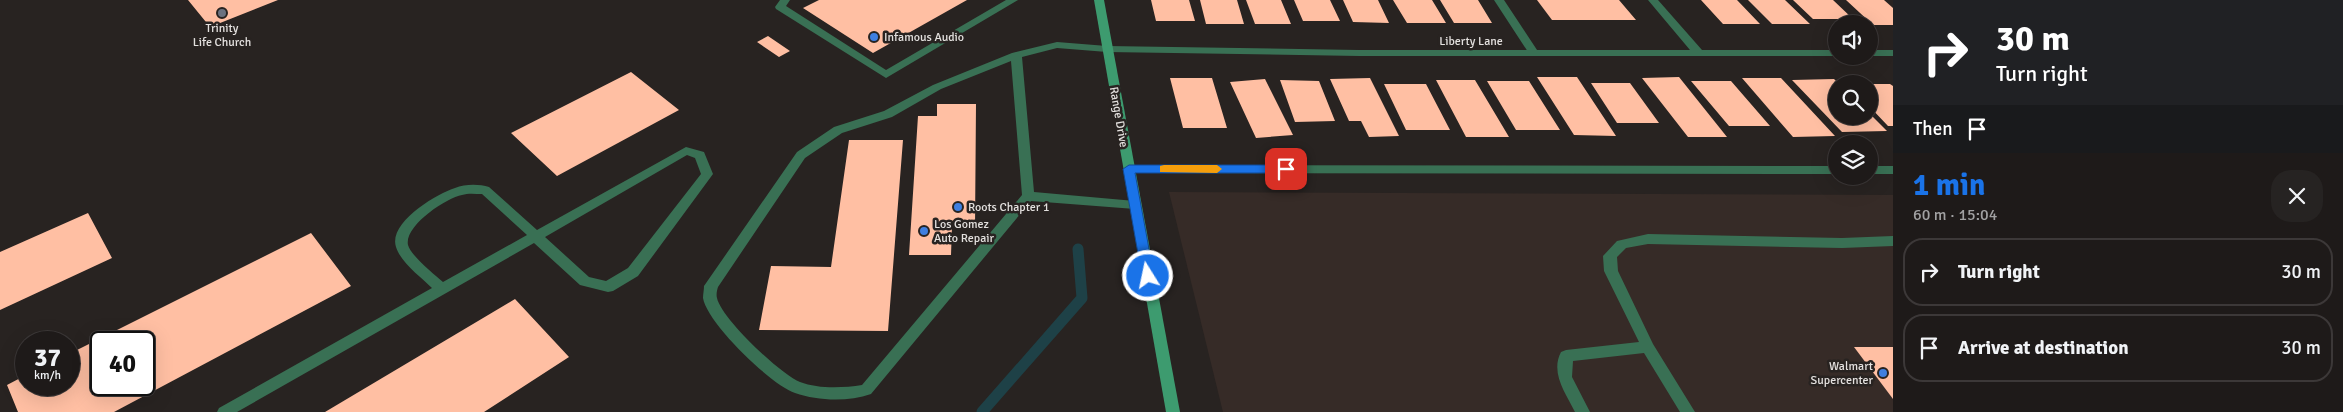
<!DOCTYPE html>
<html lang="en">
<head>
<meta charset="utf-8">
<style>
  body { margin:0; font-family:Signika,sans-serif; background:#262322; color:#f1f3f6; height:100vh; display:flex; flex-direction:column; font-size:19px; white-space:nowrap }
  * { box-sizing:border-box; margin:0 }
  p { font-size:16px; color:#a1a1a2 }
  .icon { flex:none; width:28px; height:28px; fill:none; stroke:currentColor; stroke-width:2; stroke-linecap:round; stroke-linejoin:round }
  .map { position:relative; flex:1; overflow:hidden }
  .sheet { display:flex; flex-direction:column; background:#1e1a19; width:450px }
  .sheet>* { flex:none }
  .hud { background:#202124; color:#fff; overflow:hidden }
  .tools { position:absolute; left:1828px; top:15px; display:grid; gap:10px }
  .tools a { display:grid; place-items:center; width:50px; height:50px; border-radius:50%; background:#1e1a19; box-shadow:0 5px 20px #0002,0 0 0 1px #3c3838; font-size:25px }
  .speed { position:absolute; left:15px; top:331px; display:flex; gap:10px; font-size:25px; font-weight:700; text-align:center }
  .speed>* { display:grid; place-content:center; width:65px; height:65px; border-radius:50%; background:#1e1a19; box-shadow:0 5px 20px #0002,0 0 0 1px #3c3838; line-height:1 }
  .speed small { font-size:12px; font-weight:400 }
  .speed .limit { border:2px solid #111; border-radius:8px; background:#fff; color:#111 }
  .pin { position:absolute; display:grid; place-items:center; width:42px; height:42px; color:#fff; margin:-21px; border-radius:10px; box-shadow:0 2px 8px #0006 }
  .me { position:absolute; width:55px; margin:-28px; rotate:350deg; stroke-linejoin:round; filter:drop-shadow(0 0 4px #0008) }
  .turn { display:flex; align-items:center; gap:18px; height:105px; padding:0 20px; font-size:22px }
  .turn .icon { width:65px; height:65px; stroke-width:2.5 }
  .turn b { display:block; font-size:35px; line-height:42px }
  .then { display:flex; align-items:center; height:48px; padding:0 20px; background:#0003; gap:10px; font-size:19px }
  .round { display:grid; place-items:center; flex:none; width:52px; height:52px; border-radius:20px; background:#262322 }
  .headline { display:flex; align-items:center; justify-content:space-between; height:85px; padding:0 20px }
  h1 { font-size:30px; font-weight:800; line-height:38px; color:#1a73e8 }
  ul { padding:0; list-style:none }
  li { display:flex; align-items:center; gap:15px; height:68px; margin:0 10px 8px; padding:0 10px; border:2px solid #3c3838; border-radius:20px }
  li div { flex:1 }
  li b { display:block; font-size:19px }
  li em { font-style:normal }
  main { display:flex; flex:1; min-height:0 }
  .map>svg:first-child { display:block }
  .built { fill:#362b27 }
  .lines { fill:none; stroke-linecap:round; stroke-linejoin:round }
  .stream { stroke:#1e4147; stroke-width:11 }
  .building { fill:#ffbfa3; fill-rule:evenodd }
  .lane { fill:#397054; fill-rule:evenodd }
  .street { fill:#397054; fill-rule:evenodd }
  .secondary { fill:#3d9b6f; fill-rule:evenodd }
  .route { fill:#1a73e8; stroke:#114b97 }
  .slow { fill:#f59e0b }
  .worship-dot { fill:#6b7280; stroke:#282321; stroke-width:2 }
  .shop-dot { fill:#3f7fe0; stroke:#282321; stroke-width:2 }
  .labels { text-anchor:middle; stroke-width:5; stroke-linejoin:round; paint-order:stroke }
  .poi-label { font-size:12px; fill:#e4e1df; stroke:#282321; text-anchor:start }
  .street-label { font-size:12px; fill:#e4e1df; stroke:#282321 }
</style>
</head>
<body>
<main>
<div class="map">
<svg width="1893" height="412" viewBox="0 0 1893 412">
  <rect width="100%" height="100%" fill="#282321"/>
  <!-- built -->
  <path class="built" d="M1169,192L1893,195V412H1223Z"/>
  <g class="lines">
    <!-- stream -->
    <path class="stream" d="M982,412L1082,298L1078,249"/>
  </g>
  <!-- building -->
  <path class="building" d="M188,0H278L210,27Z
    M819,0H967L873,53L803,8Z
    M1151,0H1189L1195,21H1156Z
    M1200,0H1237L1244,24H1206Z
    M1246,0H1281L1291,24H1255Z
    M1294,0H1330L1340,21H1303Z
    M1343,0H1378L1389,23L1353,22Z
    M1393,0H1432L1446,23H1407Z
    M1440,0H1478L1492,23H1454Z
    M1537,0H1619L1636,20H1552Z
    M1701,0H1737L1760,24H1723Z
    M1748,0H1785L1810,24H1772Z
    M1793,0H1833L1853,19H1813Z
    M1846,0H1884L1893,8V25H1873Z
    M768,36L790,51L779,57L757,42Z
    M631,72L679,110L557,176L511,133Z
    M1537,77H1577L1616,136L1574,135Z
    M1679,77L1727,137H1688L1642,78Z
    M1170,78H1212L1227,128H1183Z
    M1370,78L1399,136L1369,137L1361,121H1349L1330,79Z
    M1742,78H1781L1835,136L1793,137Z
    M1265,79L1293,135L1256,138L1230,82Z
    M1834,79L1839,84H1836V116H1869V113L1887,131L1842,132L1792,80Z
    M1280,80L1319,81L1335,121L1295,122Z
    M1436,80H1475L1509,137H1466Z
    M1487,81H1529L1560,130H1516Z
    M1691,81H1731L1770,126H1729Z
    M1591,83H1630L1659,123H1617Z
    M1384,84H1426L1450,130H1406Z
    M1869,84H1890L1893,86V126H1888L1869,106Z
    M937,104H976L975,227L952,226L951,255H909L918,116H937Z
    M849,140H903L888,331L759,330L771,266L831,267Z
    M88,213L112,258L0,310V252Z
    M311,233L351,286L114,412H18L7,385L26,375V385H69V354ZM101,342H144V385H101Z
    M515,299L569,357L484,412H325Z
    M1854,347H1893V399Z"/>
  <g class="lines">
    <!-- lane -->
    <path class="lane" d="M780,0H790L786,6L886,70L1006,0H1018L886,78L776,9L775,7Z
      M1494,0H1504L1539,53L1538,55H1530Z
      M1057,42L1107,46L1112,49L1107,52L1057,48L1022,57L1034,192L1135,201L1141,205L1139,208L1135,209L1031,201L871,394C848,402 818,401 795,393C771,385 707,323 703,298C703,294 704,290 704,286L797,152L834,127L884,111L933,85L1012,53ZM1011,61L1022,195L862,385C843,388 818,389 800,382C781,375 721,318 717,298C716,295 717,290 718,287L805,158L842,133L892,117L941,89Z
      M686,147L704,152L713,174L638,276L613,291L608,292L580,285L534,243L237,412H217L219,408L432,288C421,277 401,263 396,247C388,223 436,194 455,188C465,184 479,184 489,187L537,230ZM687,155L695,158L701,174L628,268L606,281L589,277L545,237ZM482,194L527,235L443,282C434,274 411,256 408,245C404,226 446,198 462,195C468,193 475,194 482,194Z
      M1129,165L1836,166V174L1129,173L1123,169Z
      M1869,166H1893V174H1869Z
      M1648,234L1842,238L1893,236V246L1842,248L1648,244L1626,248L1617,257L1618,271L1653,344L1695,412H1680L1644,353L1573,361L1572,377L1590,412H1575C1566,394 1550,373 1561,352L1566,350L1639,342L1604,271L1603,256L1617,241Z"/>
    <!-- street -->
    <path class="street" d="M1648,0H1658L1702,50H1836V56H1359L1107,52L1102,49L1107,46L1359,50H1690Z
      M1869,50H1893V56H1869Z"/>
    <!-- secondary -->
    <path class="secondary" d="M1094,0H1104L1180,412H1166Z"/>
  </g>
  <!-- route -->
  <path class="route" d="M1129,165H1286L1291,169L1286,173H1135L1154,276L1148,281L1142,276L1123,169Z"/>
  <!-- slow -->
  <path class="slow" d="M1164,165H1217L1222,169L1217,173L1160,172V166Z"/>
  <!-- markers -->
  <circle class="worship-dot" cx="222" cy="13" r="5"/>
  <g class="shop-dot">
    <circle cx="874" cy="37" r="5"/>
    <circle cx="958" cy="207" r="5"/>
    <circle cx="924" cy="231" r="5"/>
    <circle cx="1883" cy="373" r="5"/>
  </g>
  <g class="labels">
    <!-- poi labels -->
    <g class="poi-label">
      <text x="222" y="32" text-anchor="middle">Trinity<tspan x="222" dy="14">Life Church</tspan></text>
      <text x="884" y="41">Infamous Audio</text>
      <text x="968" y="211">Roots Chapter 1</text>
      <text x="934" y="228">Los Gomez<tspan x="934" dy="14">Auto Repair</tspan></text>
      <text x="1873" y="370" text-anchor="end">Walmart<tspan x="1873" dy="14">Supercenter</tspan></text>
    </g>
    <!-- street labels -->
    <g class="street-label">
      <text x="1471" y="45">Liberty Lane</text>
      <text transform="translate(1119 117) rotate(80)" y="4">Range Drive</text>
    </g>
  </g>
</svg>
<div class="tools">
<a><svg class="icon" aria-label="sound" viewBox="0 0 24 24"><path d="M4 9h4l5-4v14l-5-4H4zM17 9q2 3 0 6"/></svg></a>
<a><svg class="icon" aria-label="search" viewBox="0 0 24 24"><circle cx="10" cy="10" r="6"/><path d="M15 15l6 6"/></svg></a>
<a><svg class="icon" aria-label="layers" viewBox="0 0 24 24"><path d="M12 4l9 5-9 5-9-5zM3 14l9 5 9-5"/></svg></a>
</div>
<div class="speed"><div>37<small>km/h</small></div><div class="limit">40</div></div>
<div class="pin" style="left:1286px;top:169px;background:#d93025"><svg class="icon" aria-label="arrive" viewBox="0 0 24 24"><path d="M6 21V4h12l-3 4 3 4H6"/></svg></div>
<svg class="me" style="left:1148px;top:276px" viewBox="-20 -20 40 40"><circle r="17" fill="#1a73e8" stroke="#fff" stroke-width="3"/><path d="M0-11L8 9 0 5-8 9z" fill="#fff"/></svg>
</div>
<section class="sheet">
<div class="hud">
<div class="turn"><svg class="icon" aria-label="right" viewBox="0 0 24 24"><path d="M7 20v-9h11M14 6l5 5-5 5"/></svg><div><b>30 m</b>Turn right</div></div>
<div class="then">Then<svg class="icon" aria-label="arrive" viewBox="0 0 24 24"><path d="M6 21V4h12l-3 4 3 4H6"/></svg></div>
</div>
<div class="headline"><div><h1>1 min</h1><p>60 m · 15:04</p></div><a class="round"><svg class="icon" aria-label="close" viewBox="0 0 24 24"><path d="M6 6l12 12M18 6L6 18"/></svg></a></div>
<ul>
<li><svg class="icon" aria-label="right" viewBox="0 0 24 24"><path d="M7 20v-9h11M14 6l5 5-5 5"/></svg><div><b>Turn right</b></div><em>30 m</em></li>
<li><svg class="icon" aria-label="arrive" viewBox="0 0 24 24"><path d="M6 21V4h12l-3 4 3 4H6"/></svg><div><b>Arrive at destination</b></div><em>30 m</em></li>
</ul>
</section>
</main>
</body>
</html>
